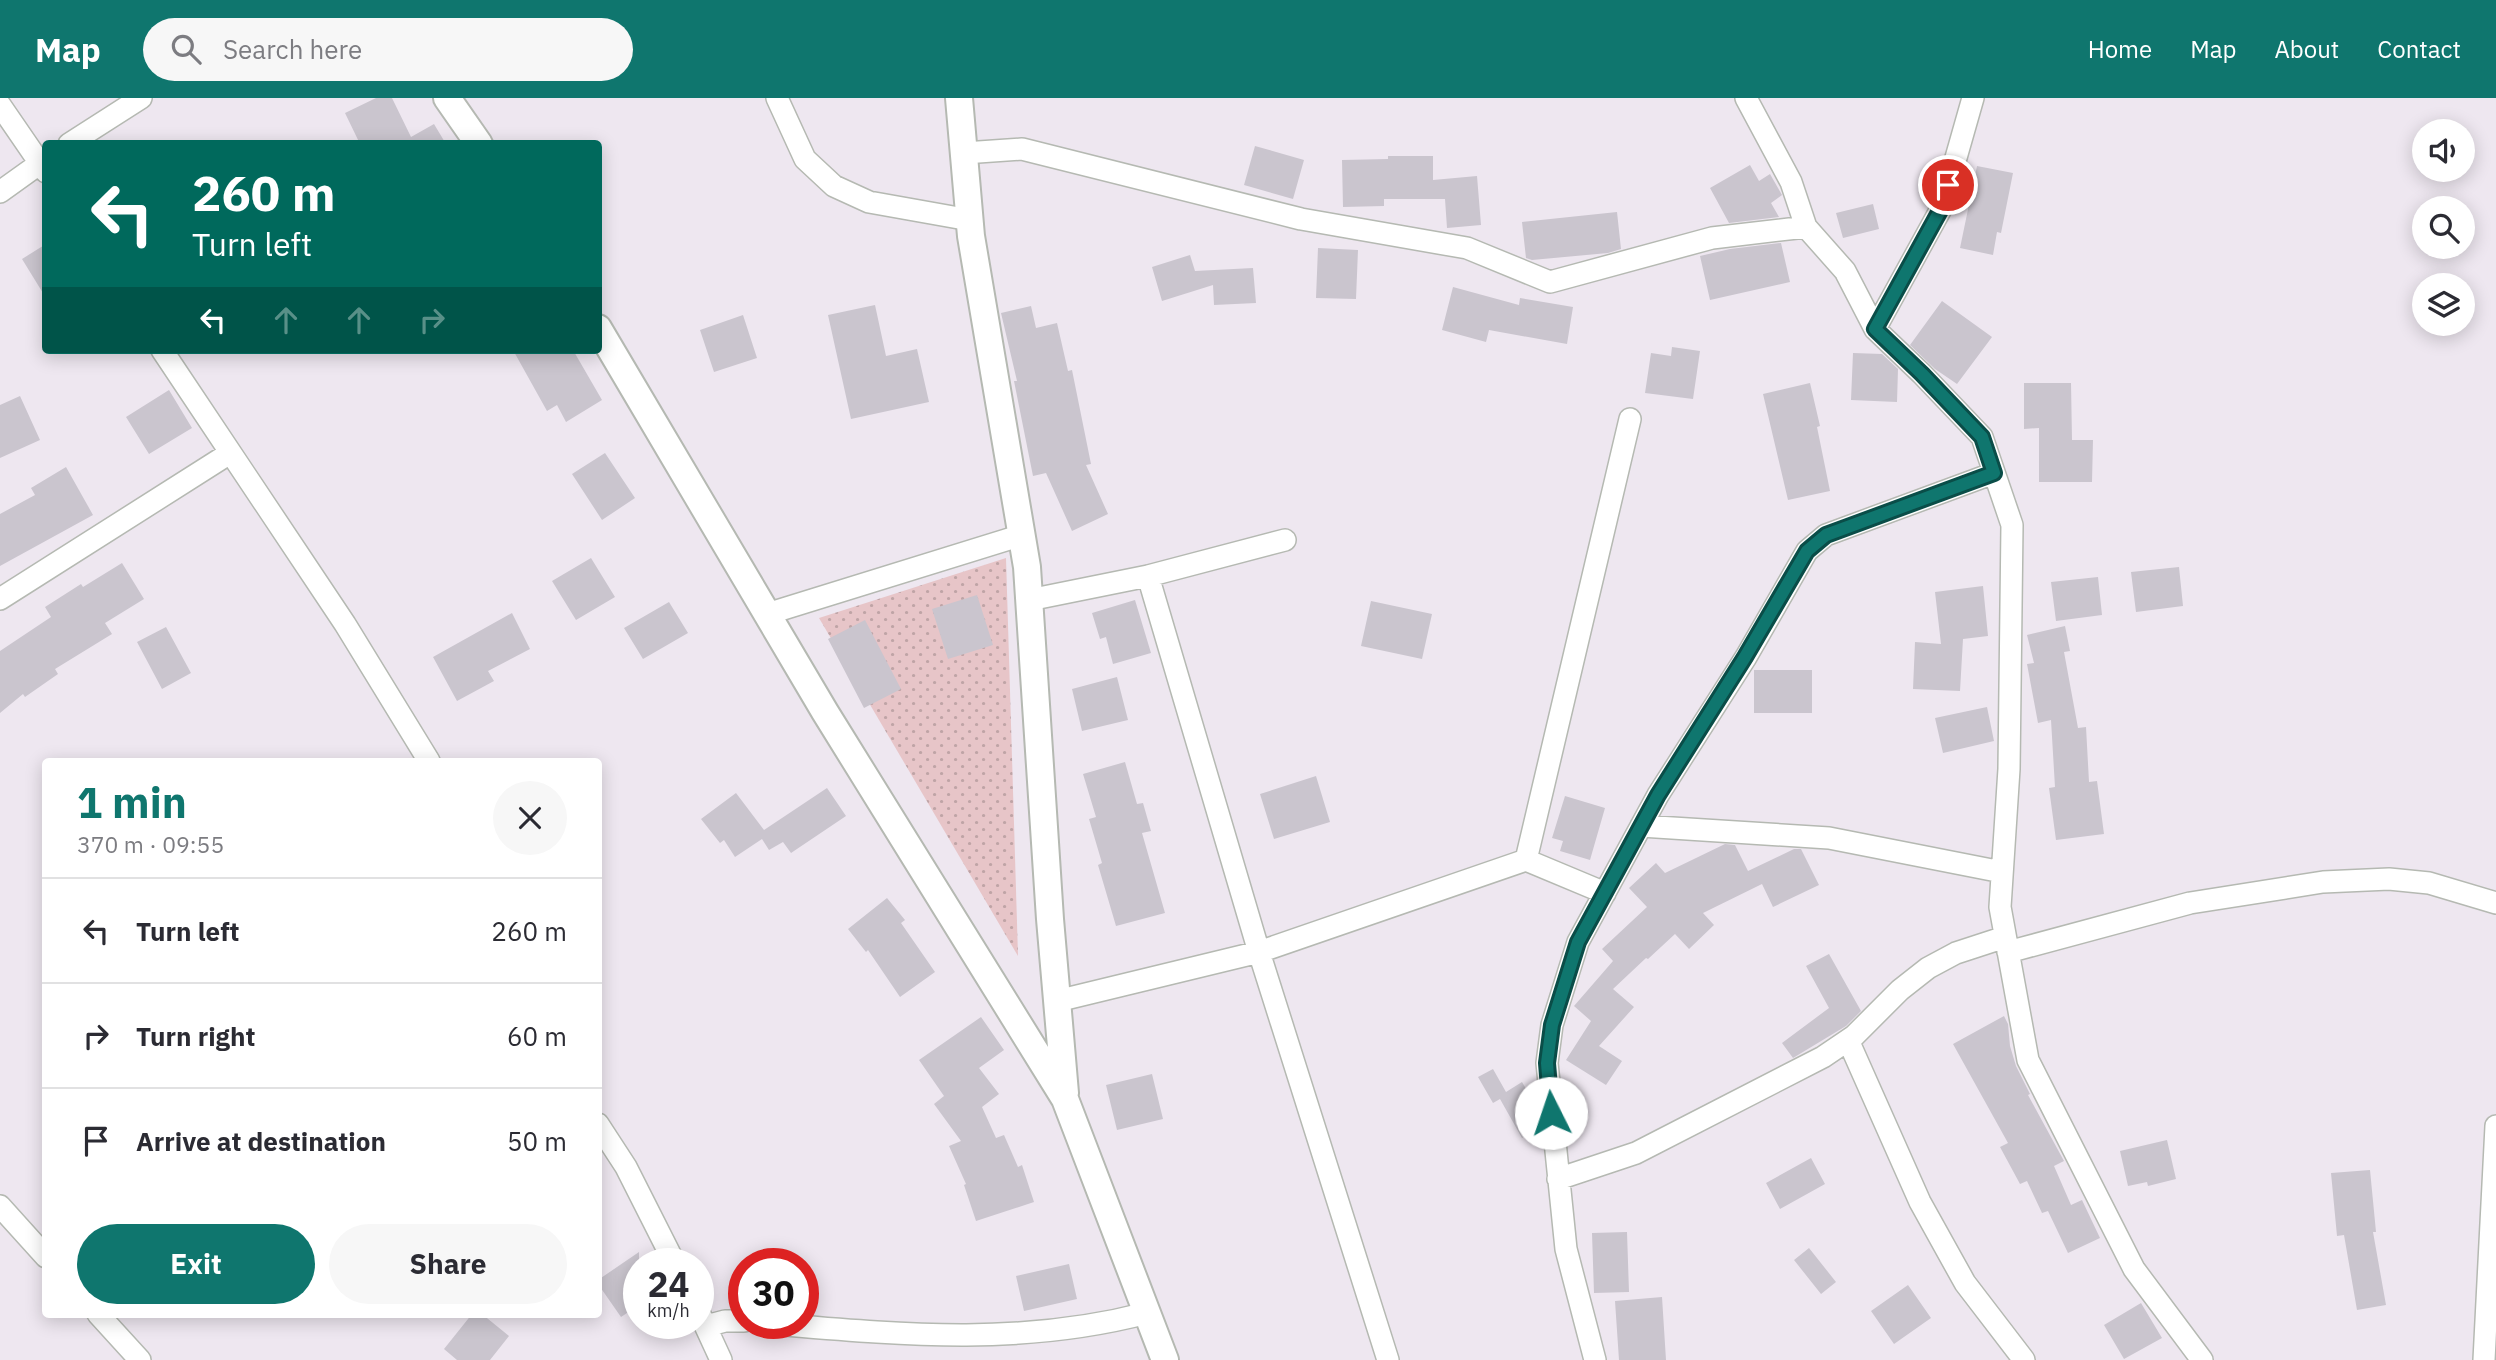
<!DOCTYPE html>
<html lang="en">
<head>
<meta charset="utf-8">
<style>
  body { margin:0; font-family:"IBM Plex Sans",sans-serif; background:#f7f7f7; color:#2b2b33; height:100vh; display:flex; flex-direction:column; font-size:26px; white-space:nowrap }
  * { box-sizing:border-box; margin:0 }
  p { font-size:23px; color:#7c7c81 }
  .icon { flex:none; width:38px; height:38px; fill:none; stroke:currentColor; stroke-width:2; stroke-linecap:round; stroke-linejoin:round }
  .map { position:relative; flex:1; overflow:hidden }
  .side { position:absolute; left:42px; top:660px; width:560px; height:560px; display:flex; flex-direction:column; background:#fff; border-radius:7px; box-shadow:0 4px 18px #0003 }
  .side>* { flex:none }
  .top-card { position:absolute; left:42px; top:42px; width:560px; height:214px; border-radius:7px; box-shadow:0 4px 18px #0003; background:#00695c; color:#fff; overflow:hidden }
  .fabs { position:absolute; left:2412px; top:21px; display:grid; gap:14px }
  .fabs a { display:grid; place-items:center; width:63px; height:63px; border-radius:50%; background:#fff; box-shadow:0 4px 18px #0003; font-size:35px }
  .speed { position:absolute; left:623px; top:1150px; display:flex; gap:14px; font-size:35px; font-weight:700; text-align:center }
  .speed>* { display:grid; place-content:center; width:91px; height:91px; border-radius:50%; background:#fff; box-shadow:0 4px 18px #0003; line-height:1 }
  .speed small { font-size:18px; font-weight:400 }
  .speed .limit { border:10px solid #d22; background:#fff; color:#111 }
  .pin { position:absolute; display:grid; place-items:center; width:60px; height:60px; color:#fff; margin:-30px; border:4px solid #fff; border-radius:50%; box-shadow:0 2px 7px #0007 }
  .me { position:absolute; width:77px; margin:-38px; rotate:356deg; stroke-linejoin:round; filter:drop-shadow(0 0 5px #0008) }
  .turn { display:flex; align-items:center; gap:24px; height:147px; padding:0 35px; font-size:32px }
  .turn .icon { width:91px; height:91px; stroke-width:2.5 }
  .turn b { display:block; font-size:49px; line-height:60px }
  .lanes { display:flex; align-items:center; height:66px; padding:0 35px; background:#0003; justify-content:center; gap:35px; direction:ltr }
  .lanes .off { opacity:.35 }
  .round { display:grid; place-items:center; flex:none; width:74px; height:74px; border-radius:37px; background:#f7f7f7 }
  .head { display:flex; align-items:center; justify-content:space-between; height:119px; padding:0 35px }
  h1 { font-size:42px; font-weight:700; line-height:52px; color:#0f766e }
  .primary-button { display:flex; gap:14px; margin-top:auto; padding:14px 35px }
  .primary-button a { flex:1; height:80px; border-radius:42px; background:#0f766e; color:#fff; font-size:28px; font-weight:700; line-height:80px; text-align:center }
  .primary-button a+a { background:#f7f7f7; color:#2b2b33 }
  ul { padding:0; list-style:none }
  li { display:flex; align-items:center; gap:21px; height:105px; padding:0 35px; border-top:2px solid #e1e1e2 }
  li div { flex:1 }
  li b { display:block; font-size:26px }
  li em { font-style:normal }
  header { display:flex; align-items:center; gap:42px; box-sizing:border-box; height:98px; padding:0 35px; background:#0f766e; color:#fff }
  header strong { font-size:33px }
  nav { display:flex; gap:38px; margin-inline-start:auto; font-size:24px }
  .search { width:490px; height:63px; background:#f7f7f7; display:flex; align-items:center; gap:18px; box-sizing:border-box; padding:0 24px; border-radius:38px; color:#7c7c81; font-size:26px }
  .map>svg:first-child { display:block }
  .green { fill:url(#green-dots) }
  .building { fill:#cac5ce }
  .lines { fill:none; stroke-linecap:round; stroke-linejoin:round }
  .minor-casing { stroke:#b5b9b2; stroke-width:24 }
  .tertiary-casing { stroke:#b5b9b2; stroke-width:30 }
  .minor { stroke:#fff; stroke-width:21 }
  .tertiary { stroke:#fff; stroke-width:26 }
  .route-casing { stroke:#0a4d48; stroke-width:18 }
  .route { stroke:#0f766e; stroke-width:12 }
</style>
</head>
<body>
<header>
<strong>Map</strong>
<div class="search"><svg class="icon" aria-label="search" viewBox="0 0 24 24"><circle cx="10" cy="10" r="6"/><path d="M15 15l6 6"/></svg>Search here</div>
<nav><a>Home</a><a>Map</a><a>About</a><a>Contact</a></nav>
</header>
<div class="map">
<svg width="2496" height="1262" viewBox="0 0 2496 1262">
  <defs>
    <pattern id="green-dots" width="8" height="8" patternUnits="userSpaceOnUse" patternTransform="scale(1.75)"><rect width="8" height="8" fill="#e7c5c8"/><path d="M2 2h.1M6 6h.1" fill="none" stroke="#bfa4a6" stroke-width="1.8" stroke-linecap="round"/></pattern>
  </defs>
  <rect width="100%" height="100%" fill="#eee7f0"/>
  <!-- green -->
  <path class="green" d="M1006,460L1018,858L819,520Z"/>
  <!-- building -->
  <path class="building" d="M376,0H392L411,39L434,26L446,46H360L345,15Z
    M1255,48L1304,62L1293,101L1244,87Z
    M1388,58H1433V82L1477,78L1481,127L1447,130L1445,101H1384V108L1343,109L1342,62L1388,61Z
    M1750,67L1759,83L1770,76L1782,97L1771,105L1779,119L1729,125L1710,90Z
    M1977,68L2013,75L2001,135L1997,134L1993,157L1960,150Z
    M1873,106L1879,131L1843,140L1836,115Z
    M1617,114L1621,151L1608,155L1532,162L1526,160L1522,124Z
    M1781,145L1790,184L1710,202L1700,158L1730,151Z
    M46,146V200L22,161Z
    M1318,150L1358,152L1356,201L1316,200Z
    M1190,157L1195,173L1253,170L1256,205L1214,207L1213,187L1162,203L1152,169Z
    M1453,189L1519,207L1520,200L1573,209L1567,246L1489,232L1486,244L1442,232Z
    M1942,203L1992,239L1957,286L1935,271L1910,247Z
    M875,207L886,258L917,251L929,304L851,321L828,217Z
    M1031,208L1036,230L1057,225L1068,273L1072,272L1091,366L1086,367L1108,416L1072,433L1046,375L1033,378L1014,283H1017L1001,215Z
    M743,217L757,260L714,274L700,232Z
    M1672,249L1700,253L1693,301L1645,295L1651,255L1671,258Z
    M513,252H573L602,302L566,324L557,307L547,313Z
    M1853,255L1882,256L1898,271L1897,304L1851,302Z
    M1810,285L1820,328L1817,329L1830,393L1788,402L1763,296Z
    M2024,285H2071L2072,342H2093L2092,384H2039V330L2024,331Z
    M169,292L192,330L149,356L126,319Z
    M20,298L40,342L0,360V307Z
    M605,355L635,400L602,422L572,376Z
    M66,369L93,417L0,468V416L35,397L31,390Z
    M591,460L615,499L576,522L552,483Z
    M122,465L144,501L105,525L112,536L55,571L58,576L25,599L23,596L0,615V553L51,519L45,509L81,486L83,489Z
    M2179,469L2183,508L2136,514L2131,474Z
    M2098,479L2102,517L2056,523L2051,484Z
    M1983,488L1988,538L1963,541L1960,593L1913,591L1915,544L1941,546L1935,494Z
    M977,497L993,547L948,561L932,511Z
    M1135,502L1151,555L1113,566L1106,539L1100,541L1092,515Z
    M1371,503L1432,516L1422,561L1361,548Z
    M669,504L688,535L643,561L624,530Z
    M512,515L530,551L488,573L494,583L457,603L433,559Z
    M865,522L901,591L864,610L828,541Z
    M2065,528L2070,553L2064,554L2078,630L2086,629L2089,684L2097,683L2104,736L2056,742L2049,690L2055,689L2051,622L2038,625L2027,566L2034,565L2027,537Z
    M166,529L191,575L162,591L137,544Z
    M1754,572H1812V615H1754Z
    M1117,579L1128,622L1082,633L1072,591Z
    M1987,609L1994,643L1943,655L1935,620Z
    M1125,664L1137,706L1143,705L1151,733L1142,735L1165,815L1116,828L1098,767L1102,765L1089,721L1096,719L1083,676Z
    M1316,678L1330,724L1274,741L1260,696Z
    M827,690L846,718L791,755L783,744L769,752L762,741L735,759L724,742L720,745L701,721L736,695L764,732Z
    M1565,698L1605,710L1590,762L1560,753L1563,743L1552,740Z
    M1725,746L1735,747L1748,773L1794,751H1801L1819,787L1773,809L1762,786L1703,815L1714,827L1689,851L1675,836L1648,861L1646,860L1613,891L1634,909L1599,948L1622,963L1606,987L1566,962L1591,923L1574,908L1613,863L1602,851L1647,809L1629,790L1656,765L1665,775Z
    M887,800L905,822L901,825L935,874L900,899L868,852L866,854L848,831Z
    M1829,856L1861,913L1846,928L1793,960L1782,945L1829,910L1806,868Z
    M2004,918L2008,926L2010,948L2016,968L2030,996L2028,997L2064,1063L2054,1068L2071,1107L2082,1102L2100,1140L2068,1155L2048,1113L2042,1115L2027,1083L2020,1086L2000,1049L2008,1045L1953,946Z
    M981,919L1004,952L979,970L999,996L982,1009L996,1040L1004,1037L1018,1069L1022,1067L1034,1104L976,1123L964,1087L966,1086L949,1048L961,1043L934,1006L944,998L919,962Z
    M1493,971L1506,994L1522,984L1539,1013L1540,1030L1522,1040L1500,1001L1493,1005L1478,979Z
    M1152,976L1163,1021L1117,1032L1106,987Z
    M2167,1042L2176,1081L2148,1088L2147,1084L2128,1088L2120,1053Z
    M1811,1060L1825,1086L1780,1111L1766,1085Z
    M2370,1072L2376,1134H2373L2386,1207L2357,1212L2344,1137L2337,1138L2331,1075Z
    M1627,1134L1629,1194L1594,1195L1592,1135Z
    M1809,1150L1836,1184L1821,1196L1794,1162Z
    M639,1154V1207L621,1219L598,1186V1182Z
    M1069,1166L1077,1201L1024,1213L1016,1178Z
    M1908,1187L1931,1220L1894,1246L1871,1213Z
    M1662,1199L1666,1262H1619L1615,1203Z
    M2141,1205L2162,1240L2124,1261L2104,1227Z
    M472,1216H482L509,1238L490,1262H457L444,1251Z"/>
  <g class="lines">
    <defs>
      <path id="minor" d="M777,0L805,61L834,88L869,104L970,122
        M1746,0L1791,84L1806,129
        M0,7L46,74
        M69,46L141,0
        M964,55L1022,51L1301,121L1467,150L1550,184L1712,140L1806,129L1845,173L1875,231L1922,276L1982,339L2012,427L2009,671L2000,809L2028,962L2134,1171L2202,1262
        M0,94L46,61
        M1875,231L1942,109L1973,0
        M162,252L345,526L429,663
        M1148,478L1259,854L1388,1262
        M0,501L230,355
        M1029,502L1148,478L1285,442
        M767,516L1022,437
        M1641,728L1829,740L2002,774
        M1526,762L1630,321
        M2008,854L2190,805L2323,784L2389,781L2429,785L2496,805
        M1057,903L1259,854L1526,762L1605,795
        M1848,942L1920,1104L1965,1185L2024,1262
        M598,1026L626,1069L675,1166
        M1558,1081L1636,1055L1823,959L1854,938L1900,892L1928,870L1956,855L2005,839
        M0,1108L46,1159
        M698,1212L721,1262
        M98,1216L140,1262
        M762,1225C895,1236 1016,1249 1147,1215
        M706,1228L725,1223H744
        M1595,1262L1566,1151L1547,965L1552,927L1578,844L1658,697L1746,559L1807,453L1826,437L1994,375
        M2484,1262L2496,1028"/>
      <path id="tertiary" d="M447,0L479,46
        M959,0L971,138L1027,469L1050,821L1065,995
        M598,230L825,614L1065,1001L1165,1262"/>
    </defs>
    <!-- minor casing -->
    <use href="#minor" class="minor-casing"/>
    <!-- tertiary casing -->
    <use href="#tertiary" class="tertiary-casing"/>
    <!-- minor -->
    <use href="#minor" class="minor"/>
    <!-- tertiary -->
    <use href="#tertiary" class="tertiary"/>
  </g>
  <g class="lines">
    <defs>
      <path id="route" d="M1551,1015L1547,965L1552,927L1578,844L1658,697L1745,559L1807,453L1826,437L1994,375L1982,339L1922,276L1875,231L1942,109L1948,87"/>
    </defs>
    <!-- route casing -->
    <use href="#route" class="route-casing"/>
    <!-- route -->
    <use href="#route" class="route"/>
  </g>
</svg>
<div class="fabs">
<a><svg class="icon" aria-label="sound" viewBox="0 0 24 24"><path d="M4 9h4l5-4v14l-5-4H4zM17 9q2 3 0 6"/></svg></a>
<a><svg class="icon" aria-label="search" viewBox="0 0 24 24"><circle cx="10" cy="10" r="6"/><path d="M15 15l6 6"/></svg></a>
<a><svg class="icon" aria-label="layers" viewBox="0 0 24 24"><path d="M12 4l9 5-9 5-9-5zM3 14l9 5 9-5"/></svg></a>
</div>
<div class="speed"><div>24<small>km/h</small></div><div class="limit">30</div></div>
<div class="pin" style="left:1948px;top:87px;background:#d93025"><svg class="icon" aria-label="arrive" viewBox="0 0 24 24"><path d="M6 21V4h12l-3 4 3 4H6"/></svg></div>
<svg class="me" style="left:1551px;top:1015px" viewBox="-20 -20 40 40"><circle r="19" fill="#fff"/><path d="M0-13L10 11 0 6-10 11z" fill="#0f766e"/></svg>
<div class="top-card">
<div class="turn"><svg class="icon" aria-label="left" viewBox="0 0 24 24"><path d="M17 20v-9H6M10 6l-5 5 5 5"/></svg><div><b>260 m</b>Turn left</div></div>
<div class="lanes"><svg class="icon" aria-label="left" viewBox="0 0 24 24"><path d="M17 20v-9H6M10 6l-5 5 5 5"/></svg><svg class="icon off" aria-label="ahead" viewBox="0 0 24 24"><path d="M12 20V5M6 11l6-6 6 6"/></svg><svg class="icon off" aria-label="ahead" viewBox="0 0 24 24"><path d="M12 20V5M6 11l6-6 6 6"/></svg><svg class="icon off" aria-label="right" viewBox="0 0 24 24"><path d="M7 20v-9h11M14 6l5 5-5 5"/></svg></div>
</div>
<section class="side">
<div class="head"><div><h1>1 min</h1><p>370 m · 09:55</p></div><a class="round"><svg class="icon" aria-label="close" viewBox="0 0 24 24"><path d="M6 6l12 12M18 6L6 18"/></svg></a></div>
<ul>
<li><svg class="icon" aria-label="left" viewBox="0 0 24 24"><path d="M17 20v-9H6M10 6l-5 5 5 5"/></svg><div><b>Turn left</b></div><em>260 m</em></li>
<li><svg class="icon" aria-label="right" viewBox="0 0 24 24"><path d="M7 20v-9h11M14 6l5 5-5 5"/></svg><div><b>Turn right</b></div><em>60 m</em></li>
<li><svg class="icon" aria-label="arrive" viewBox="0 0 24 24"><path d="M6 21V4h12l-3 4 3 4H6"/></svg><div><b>Arrive at destination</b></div><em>50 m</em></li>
</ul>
<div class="primary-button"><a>Exit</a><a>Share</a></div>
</section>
</div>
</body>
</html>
